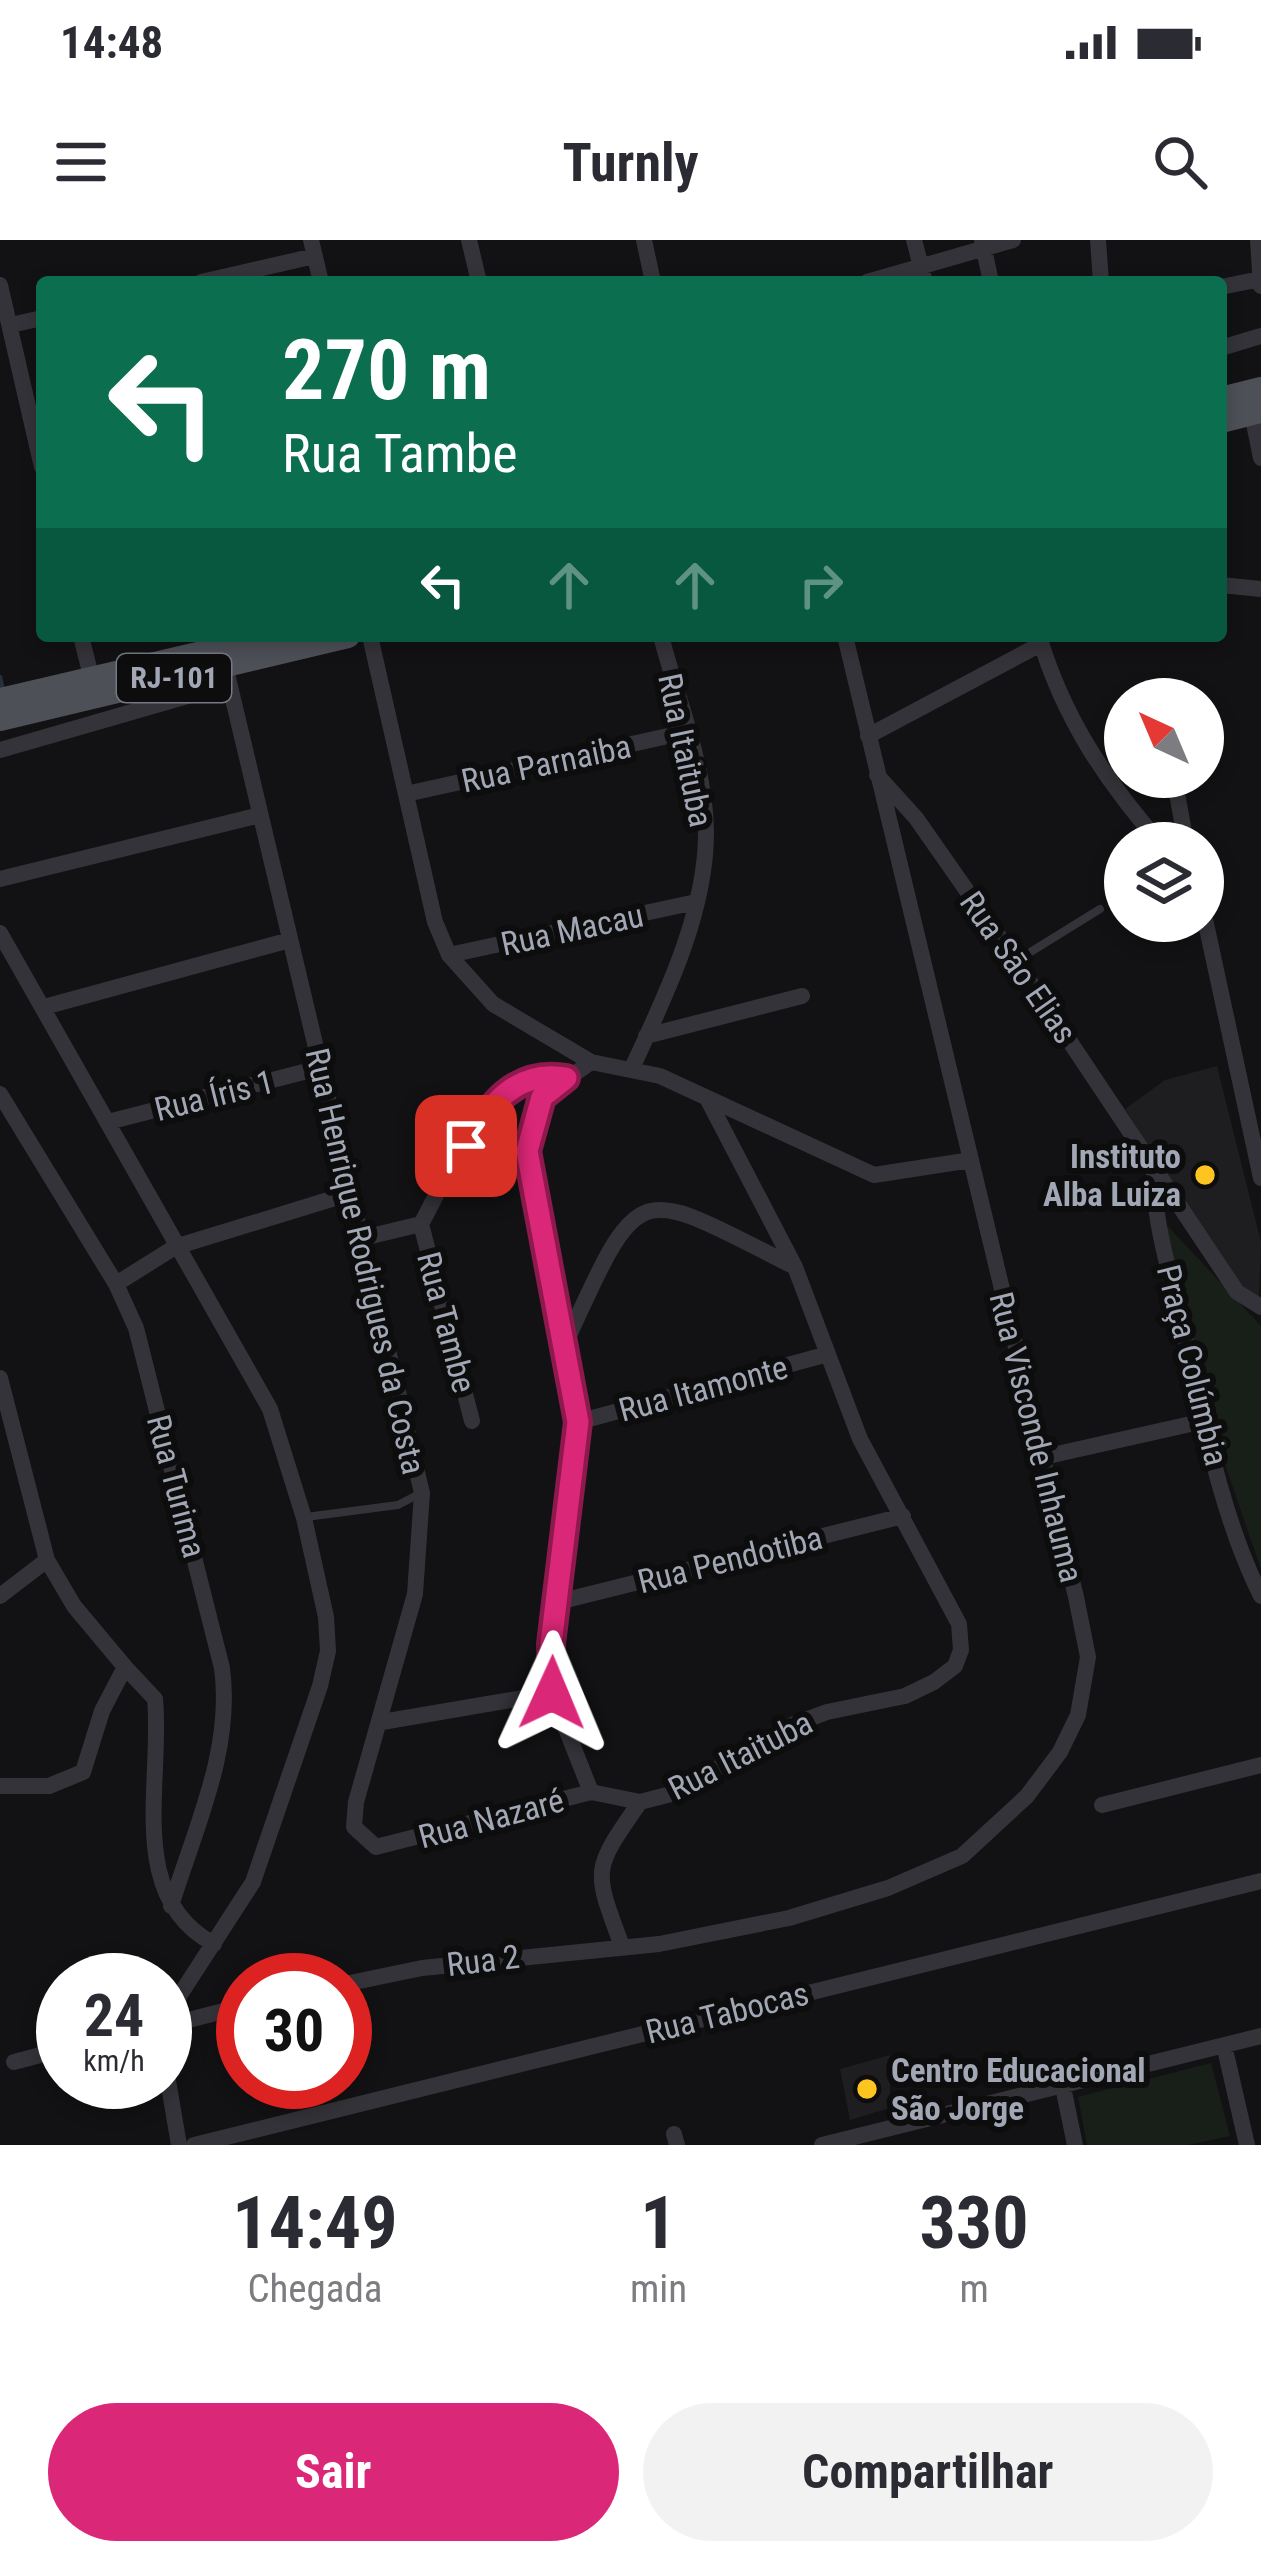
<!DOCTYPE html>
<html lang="pt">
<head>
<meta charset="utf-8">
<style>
  body { margin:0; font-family:"Roboto Condensed",sans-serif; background:#f2f2f3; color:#2b2b33; height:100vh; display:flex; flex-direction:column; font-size:45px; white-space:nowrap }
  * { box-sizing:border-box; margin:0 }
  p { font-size:39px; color:#7c7c81 }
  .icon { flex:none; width:66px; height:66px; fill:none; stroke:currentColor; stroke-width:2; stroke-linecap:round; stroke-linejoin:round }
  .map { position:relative; height:1905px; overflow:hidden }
  .drawer { display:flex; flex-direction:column; background:#fff; flex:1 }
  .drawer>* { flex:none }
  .hud { position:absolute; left:36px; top:36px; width:1191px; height:366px; border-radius:12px; box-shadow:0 6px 18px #0003; background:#0b6e4f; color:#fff; overflow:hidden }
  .needle { width:78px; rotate:316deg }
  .buttons { position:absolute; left:1104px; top:438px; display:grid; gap:24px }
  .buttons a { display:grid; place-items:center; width:120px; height:120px; border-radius:50%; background:#fff; box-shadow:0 6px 18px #0003; font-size:60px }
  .speed { position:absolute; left:36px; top:1713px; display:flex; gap:24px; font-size:60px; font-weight:700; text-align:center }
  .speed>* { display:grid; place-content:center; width:156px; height:156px; border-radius:50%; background:#fff; box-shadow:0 6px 18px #0003; line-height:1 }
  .speed small { font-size:30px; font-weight:400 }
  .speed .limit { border:18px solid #d22; background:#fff; color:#111 }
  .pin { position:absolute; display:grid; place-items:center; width:102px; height:102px; color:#fff; margin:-51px; border-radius:24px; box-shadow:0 6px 18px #0006 }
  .me { position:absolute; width:132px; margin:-66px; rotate:1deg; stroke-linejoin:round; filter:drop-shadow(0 0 9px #0008) }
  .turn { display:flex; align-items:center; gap:42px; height:252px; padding:0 48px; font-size:54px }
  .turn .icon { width:156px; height:156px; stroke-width:2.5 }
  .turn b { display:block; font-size:84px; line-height:102px }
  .lanes { display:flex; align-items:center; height:114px; padding:0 48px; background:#0003; justify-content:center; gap:60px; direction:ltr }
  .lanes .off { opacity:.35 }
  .eta { display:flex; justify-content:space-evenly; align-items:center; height:204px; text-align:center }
  .eta b { font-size:72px; font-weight:700; line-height:84px }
  .primary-button { display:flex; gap:24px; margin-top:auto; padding:24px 48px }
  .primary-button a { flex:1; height:138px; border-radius:72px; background:#db2777; color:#fff; font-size:48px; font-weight:700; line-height:138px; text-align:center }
  .primary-button a+a { background:#f2f2f3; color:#2b2b33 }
  .status { display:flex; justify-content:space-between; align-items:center; height:84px; padding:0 60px; background:#fff; direction:ltr }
  .status svg { height:33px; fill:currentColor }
  header { display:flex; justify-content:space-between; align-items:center; height:156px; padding:0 48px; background:#fff; font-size:54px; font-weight:700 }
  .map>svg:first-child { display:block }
  .built { fill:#1e1e21 }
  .green { fill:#181f19 }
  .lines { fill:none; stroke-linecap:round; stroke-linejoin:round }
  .stream { stroke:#272f38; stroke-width:4.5 }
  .lane { stroke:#333339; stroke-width:8 }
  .street { stroke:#333339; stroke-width:16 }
  .primary { stroke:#4e5058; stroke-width:24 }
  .route-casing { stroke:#8e194d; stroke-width:30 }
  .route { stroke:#db2777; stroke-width:21 }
  .poi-dot { fill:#fec420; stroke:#0d0d0e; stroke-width:4.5 }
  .labels { text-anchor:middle; stroke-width:12; stroke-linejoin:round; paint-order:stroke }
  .shield { fill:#0d0d0e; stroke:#757983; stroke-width:3 }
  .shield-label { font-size:30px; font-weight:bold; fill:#a2a7b5 }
  .street-label { font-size:33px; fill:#a2a7b5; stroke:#0d0d0e }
  .poi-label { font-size:33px; font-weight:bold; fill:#a2a7b5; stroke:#0d0d0e; text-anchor:end }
</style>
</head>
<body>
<div class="status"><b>14:48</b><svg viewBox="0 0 49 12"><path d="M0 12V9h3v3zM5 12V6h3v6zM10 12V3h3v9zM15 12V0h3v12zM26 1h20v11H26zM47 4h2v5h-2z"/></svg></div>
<header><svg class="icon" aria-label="menu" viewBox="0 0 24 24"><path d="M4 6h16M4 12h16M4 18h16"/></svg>Turnly<svg class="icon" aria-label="search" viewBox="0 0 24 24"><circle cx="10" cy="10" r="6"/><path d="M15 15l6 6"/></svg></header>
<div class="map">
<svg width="1261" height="1905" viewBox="0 0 1261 1905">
  <rect width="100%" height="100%" fill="#121214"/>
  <!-- built -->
  <path class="built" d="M1217,826L1261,1002L1259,1056L1242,1052L1125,869L1165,840Z
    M890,1815V1868L850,1880L840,1829Z"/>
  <!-- green -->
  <path class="green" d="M1161,979L1261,1086V1329L1218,1204Z
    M1211,1823L1230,1896L1188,1905H1087L1078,1857Z"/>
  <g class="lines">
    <!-- stream -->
    <path class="stream" d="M0,437L3,451"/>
    <!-- lane -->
    <path class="lane" d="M1016,721L1100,669
      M306,1277L398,1265L419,1254"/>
    <!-- street -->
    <path class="street" d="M311,0L321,42
      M469,0L479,42
      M644,0L653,42
      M914,0L925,42
      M982,0L991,42
      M1098,0L1101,42
      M1258,0L1261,46
      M201,42L315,16
      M867,42L1013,0
      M0,45L42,227
      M1221,47L1260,39
      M11,85L42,78
      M1221,108L1261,96
      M1252,174L1261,218
      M1221,345L1261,349
      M81,396L92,440
      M370,396L435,682L449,715L493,764L591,822L660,836L874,935L971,920
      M1039,396C1063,477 1105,540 1160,603
      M223,417L422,1253L415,1354L356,1562L354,1587L376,1607L591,1552L640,1562L679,1552L784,1488L827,1472L905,1456L934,1442L955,1426L961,1410L959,1384L860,1199L795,1027L708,860
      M868,496L1041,404
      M0,510L229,444
      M877,535L916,578L1016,721L1237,1052L1261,1067
      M1174,537L1186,603
      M406,554L686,492
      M0,639L260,575
      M1203,670L1261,938
      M0,693L270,1169L304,1278L326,1377L328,1411L320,1446L253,1642L165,1778
      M449,715L696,662
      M44,767L290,700
      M646,796L802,756
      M632,828C665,757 706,673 706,593C706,528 677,458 661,396
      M0,854L116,1044L136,1088L222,1428C233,1510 195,1588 171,1666
      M108,882L319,828
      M1154,925C1152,977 1169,1029 1181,1080C1202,1171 1219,1272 1261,1356
      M421,984L472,1181
      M363,998L421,984C452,929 488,825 566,837
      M116,1044L175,1007L351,953
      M566,1102C642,935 635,946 795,1027
      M0,1138L47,1320L74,1366L125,1427
      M578,1182L828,1114
      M1039,1218L1204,1181
      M0,1356L47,1320
      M558,1362L903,1276
      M382,1482L552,1453
      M0,1546H49L83,1532L102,1471L125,1427L155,1459C163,1542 125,1657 214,1704
      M591,1552L552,1453L551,1404L578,1182L527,911L542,857L591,822
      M1102,1565L1261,1525
      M622,1706C593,1628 592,1631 640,1562
      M345,1744L422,1728L659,1704L789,1678L888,1648L962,1616L1027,1556L1060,1512L1078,1475L1088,1417L1076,1357L845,396
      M165,1786L243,1766
      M1224,1805L1247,1905
      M14,1822L63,1809
      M165,1823L179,1905
      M1063,1847L1075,1905
      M674,1894L677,1905
      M194,1905L1261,1641
      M822,1905L1261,1796"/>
    <!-- primary -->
    <path class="primary" d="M1221,159L1261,149
      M1221,181L1261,171
      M0,460L274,396
      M0,479L348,396"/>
  </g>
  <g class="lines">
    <defs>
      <path id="route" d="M466,906C489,866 515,829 566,838L542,857L527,911L578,1182L551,1404L552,1453"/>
    </defs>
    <!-- route casing -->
    <use href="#route" class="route-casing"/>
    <!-- route -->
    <use href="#route" class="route"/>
  </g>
  <!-- markers -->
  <g class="poi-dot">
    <circle cx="1205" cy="935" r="12"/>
    <circle cx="867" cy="1849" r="12"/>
  </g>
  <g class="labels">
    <!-- shield labels -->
    <rect class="shield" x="117" y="414" width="114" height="48" rx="9"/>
    <g class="shield-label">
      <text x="174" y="448">RJ-101</text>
    </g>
    <!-- street labels -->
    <g class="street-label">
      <text transform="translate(686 510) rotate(78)" y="12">Rua Itaituba</text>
      <text transform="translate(546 523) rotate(-12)" y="12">Rua Parnaiba</text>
      <text transform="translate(572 689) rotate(-12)" y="12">Rua Macau</text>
      <text transform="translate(1019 727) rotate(55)" y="12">Rua Sāo Elias</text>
      <text transform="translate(214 855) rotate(-14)" y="12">Rua Íris 1</text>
      <text transform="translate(366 1021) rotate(77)" y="12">Rua Henrique Rodrigues da Costa</text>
      <text transform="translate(447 1082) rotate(75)" y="12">Rua Tambe</text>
      <text transform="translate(1193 1125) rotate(76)" y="12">Praça Colúmbia</text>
      <text transform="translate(703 1148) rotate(-15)" y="12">Rua Itamonte</text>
      <text transform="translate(1037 1197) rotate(76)" y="12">Rua Visconde Inhauma</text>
      <text transform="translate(177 1246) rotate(75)" y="12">Rua Turima</text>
      <text transform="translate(730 1319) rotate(-14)" y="12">Rua Pendotiba</text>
      <text transform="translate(740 1515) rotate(-27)" y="12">Rua Itaituba</text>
      <text transform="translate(491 1578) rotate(-15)" y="12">Rua Nazaré</text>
      <text transform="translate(483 1720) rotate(-7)" y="12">Rua 2</text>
      <text transform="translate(727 1772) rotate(-14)" y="12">Rua Tabocas</text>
    </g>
    <!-- poi labels -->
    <g class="poi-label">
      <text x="1181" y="928">Instituto<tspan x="1181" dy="38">Alba Luiza</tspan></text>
      <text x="891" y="1842" text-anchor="start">Centro Educacional<tspan x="891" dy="38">São Jorge</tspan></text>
    </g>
  </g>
</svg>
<div class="buttons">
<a><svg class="needle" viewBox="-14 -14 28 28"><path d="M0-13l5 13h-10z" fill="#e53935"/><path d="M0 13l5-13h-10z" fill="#7c7c81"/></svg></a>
<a><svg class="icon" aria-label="layers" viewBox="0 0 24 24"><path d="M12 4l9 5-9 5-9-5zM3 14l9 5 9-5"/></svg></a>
</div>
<div class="speed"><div>24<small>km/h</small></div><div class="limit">30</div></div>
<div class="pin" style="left:466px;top:906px;background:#d93025"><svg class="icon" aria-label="arrive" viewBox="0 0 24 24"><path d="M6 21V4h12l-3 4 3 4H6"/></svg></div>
<svg class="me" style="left:552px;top:1453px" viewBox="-20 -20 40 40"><path d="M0-17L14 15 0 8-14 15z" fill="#db2777" stroke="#fff" stroke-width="4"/></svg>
<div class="hud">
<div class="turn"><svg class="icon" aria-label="left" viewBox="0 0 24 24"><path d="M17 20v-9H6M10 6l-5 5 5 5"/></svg><div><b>270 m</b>Rua Tambe</div></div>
<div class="lanes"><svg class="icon" aria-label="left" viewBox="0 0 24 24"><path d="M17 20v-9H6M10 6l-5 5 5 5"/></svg><svg class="icon off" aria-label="ahead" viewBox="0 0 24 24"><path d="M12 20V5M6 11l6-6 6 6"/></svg><svg class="icon off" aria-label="ahead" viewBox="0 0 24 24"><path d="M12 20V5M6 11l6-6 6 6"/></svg><svg class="icon off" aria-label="right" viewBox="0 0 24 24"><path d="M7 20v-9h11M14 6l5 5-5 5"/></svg></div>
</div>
</div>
<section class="drawer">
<div class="eta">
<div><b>14:49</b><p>Chegada</p></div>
<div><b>1</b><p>min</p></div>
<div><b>330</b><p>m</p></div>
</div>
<div class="primary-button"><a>Sair</a><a>Compartilhar</a></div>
</section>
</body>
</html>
